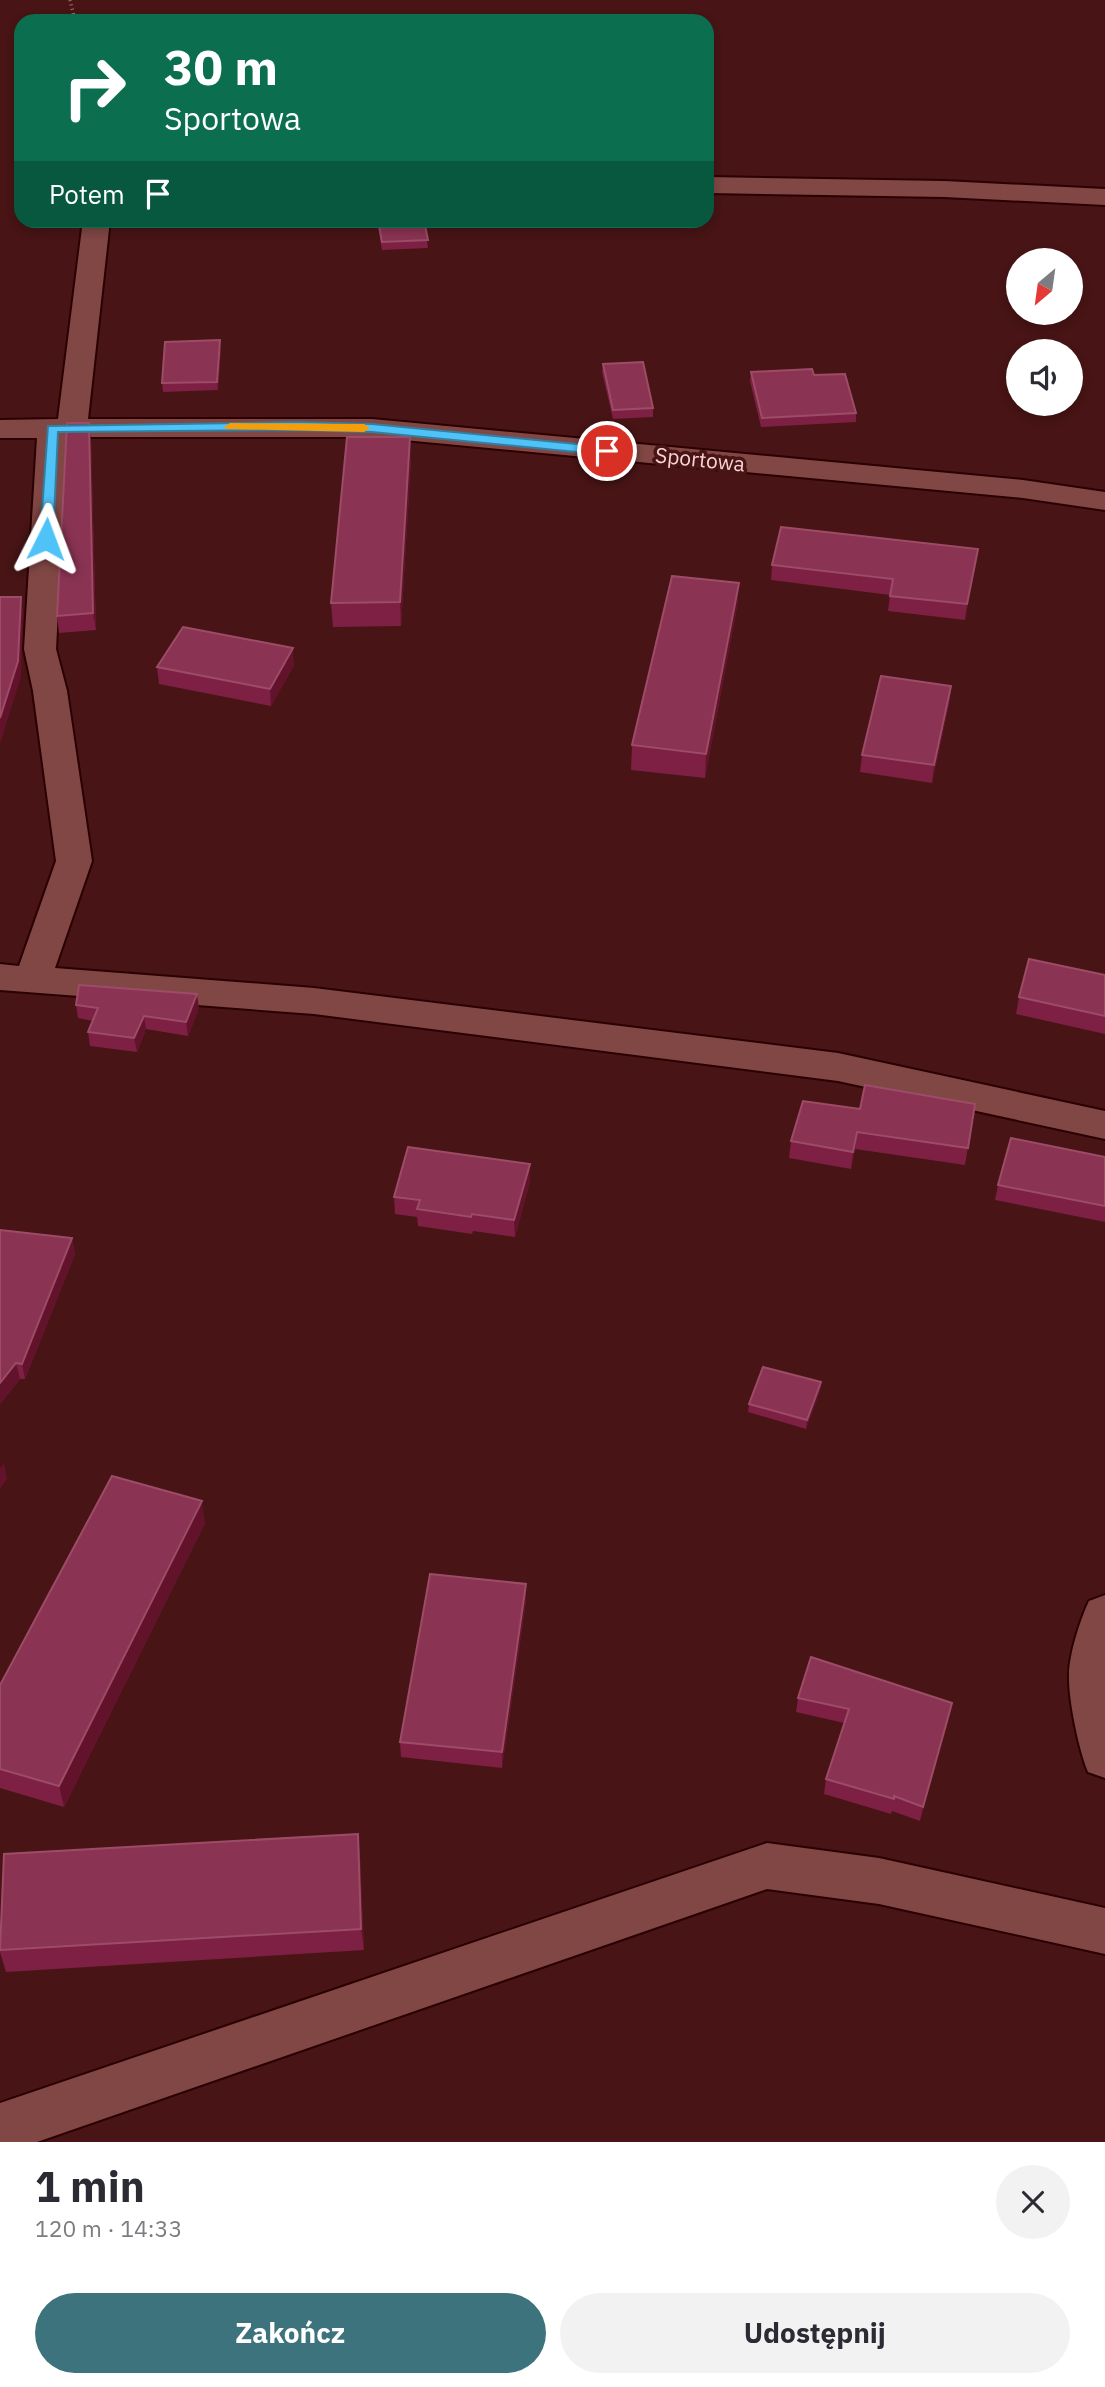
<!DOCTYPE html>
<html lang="pl">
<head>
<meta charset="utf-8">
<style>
  body { margin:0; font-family:"IBM Plex Sans",sans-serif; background:#f2f2f3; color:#2b2b33; height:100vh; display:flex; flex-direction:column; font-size:26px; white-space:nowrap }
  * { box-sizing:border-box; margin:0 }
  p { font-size:23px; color:#7c7c81 }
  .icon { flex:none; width:38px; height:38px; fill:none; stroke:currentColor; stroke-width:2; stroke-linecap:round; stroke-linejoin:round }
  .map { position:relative; height:2142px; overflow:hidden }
  .panel { display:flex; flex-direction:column; background:#fff; flex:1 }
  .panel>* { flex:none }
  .hud { position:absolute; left:14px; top:14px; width:700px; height:214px; border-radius:21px; box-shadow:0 4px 10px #0003; background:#0b6e4f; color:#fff; overflow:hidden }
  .needle { width:46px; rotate:209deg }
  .tools { position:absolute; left:1006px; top:248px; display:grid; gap:14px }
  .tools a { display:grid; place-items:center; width:77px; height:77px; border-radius:50%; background:#fff; box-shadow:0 4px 10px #0003; font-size:35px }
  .pin { position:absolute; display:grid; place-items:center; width:60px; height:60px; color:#fff; margin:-30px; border:4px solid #fff; border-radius:50%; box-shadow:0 2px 7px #0007 }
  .me { position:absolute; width:77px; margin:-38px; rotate:3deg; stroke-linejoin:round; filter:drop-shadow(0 0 5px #0008) }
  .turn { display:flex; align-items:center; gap:24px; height:147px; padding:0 35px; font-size:32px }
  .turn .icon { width:91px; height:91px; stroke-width:2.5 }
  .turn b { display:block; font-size:49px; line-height:60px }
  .then { display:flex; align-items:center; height:66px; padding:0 35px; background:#0003; gap:14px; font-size:26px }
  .round { display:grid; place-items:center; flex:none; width:74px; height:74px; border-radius:37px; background:#f2f2f3 }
  .head { display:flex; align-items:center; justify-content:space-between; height:119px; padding:0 35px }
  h1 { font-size:42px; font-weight:700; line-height:52px }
  .action { display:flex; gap:14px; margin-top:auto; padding:14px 35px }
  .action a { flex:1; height:80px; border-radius:42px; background:#3d737c; color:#fff; font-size:28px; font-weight:700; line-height:80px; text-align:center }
  .action a+a { background:#f2f2f3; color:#2b2b33 }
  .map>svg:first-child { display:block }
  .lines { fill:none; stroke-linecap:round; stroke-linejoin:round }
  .minor-casing { stroke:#2b0002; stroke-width:4 }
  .path { stroke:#9e7372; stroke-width:3.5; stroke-dasharray:1 3.5; stroke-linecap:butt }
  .minor { fill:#804744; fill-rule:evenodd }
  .wall { fill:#7d2044 }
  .shaded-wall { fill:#62132b }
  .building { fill:#8a3353; stroke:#9c4c67; stroke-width:2 }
  .route { fill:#4fc3f7; stroke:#337fa1; stroke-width:2 }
  .slow { fill:#f59e0b }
  .labels { text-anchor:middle; stroke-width:7; stroke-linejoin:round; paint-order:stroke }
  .far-street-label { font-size:21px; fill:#f8d5d3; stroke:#481415 }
</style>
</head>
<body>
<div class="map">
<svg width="1105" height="2142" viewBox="0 0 1105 2142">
  <rect width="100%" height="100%" fill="#481415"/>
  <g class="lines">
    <defs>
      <path id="minor" d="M707,177L944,181L1105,189V205L944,197L707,193Z
        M83,220H110L88,419H372L1023,480L1105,492V510L1023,498L372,437H67L56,649L67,691L92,861L55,968L314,988L838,1053L1105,1111V1139L838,1081L314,1014L0,990V964L19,966L56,861L33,691L24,649L37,438H0V420L58,419Z
        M1105,1595V1778L1088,1772C1079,1751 1068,1698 1069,1675C1069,1655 1080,1620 1089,1601Z
        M767,1843L879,1858L1105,1908V1954L879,1904L767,1889L37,2142H0V2103Z"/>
    </defs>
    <!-- minor casing -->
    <use href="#minor" class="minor-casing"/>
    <!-- path -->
    <path class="path" d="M70,0L75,21"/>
    <!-- minor -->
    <use href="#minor" class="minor"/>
  </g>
  <!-- wall -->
  <path class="wall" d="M377,220H424L428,248L382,250Z
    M221,349L218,390L163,392L162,383Z
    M603,364L653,408V417L613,419L602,372Z
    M751,372L814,375L856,413V422L761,427L750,381Z
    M91,440L96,630L59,633L57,616Z
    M411,460L401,626L333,627L331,603Z
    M978,549L965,620L888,611L890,595L771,580L772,565Z
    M739,583L737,607L705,778L631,770L632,745Z
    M294,665L271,706L159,684L157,667Z
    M951,686L949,704L932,783L860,772L862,755Z
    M1105,975V1034L1016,1014L1019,997Z
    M76,1005L199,1008L188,1036L146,1029L137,1052L90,1046L88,1032L93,1021L78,1018Z
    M975,1104L965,1165L855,1149L851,1169L789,1158L791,1141L860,1109Z
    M1105,1157V1222L995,1200L998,1185Z
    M530,1181L515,1237L473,1231L472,1234L418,1226L417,1217L395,1214L394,1197Z
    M0,1230L72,1238L75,1254L25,1379H20L0,1404Z
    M821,1382L820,1391L806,1429L748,1412L749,1404Z
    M205,1523L64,1807L0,1788V1685Z
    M526,1584V1601L502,1768L401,1757L400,1742Z
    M798,1698L952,1703L949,1718L920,1821L892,1811L891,1814L824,1794L826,1779L844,1723L796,1712Z
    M358,1834L360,1856L364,1950L6,1972L0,1952V1942Z"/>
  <!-- shaded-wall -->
  <path class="shaded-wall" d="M220,340L221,349L218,390L217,382Z
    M89,423L91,440L96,630L93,613Z
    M410,437L411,460L401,626L400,602Z
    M978,549L976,565L965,620L967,604Z
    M739,583L737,607L705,778L706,754Z
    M21,597L23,613L21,677L0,744V718Z
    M293,648L294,665L271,706L270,689Z
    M951,686L949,704L932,783L934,765Z
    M197,994L199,1008L188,1036L186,1022Z
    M144,1016L146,1029L137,1052L134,1038Z
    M857,1132L855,1149L851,1169L853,1152Z
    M530,1164V1181L515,1237L514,1220Z
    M72,1238L75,1254L25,1379L22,1364Z
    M16,1363L20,1379L0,1404V1383Z
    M821,1382L820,1391L806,1429L807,1420Z
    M4,1463L7,1479L0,1489V1468Z
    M202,1501L205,1523L64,1807L59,1786Z
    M526,1584V1601L502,1768V1752Z
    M952,1703L949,1718L920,1821L923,1807Z
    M358,1834L360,1856L364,1950L361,1929Z"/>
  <!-- building -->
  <path class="building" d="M378,220H424L428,240L382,242Z
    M220,340L217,382L162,383L165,342Z
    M643,362L653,408L613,410L603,364Z
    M812,369L814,375L845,374L856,413L762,418L751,372Z
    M67,423H89L93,613L57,616Z
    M347,437H410L400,602L331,603Z
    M781,527L978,549L967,604L890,596L893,579L772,565Z
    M672,576L739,583L706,754L632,745Z
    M0,597H21L18,661L0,718Z
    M183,627L293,648L270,689L157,667Z
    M881,676L951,686L934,765L862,755Z
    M1029,959L1105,975V1016L1019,997Z
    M79,985L197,994L186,1022L144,1016L134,1038L88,1032L98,1008L76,1005Z
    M865,1085L975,1104L968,1148L857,1132L853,1152L791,1141L803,1101L860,1109Z
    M1011,1138L1105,1157V1206L998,1185Z
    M408,1147L530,1164L514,1220L472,1214L471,1217L417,1209L420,1200L394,1197Z
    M0,1230L72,1238L22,1364L16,1363L0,1383Z
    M763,1367L821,1382L807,1420L749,1404Z
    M112,1476L202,1501L59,1786L0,1769V1685Z
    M430,1574L526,1584L502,1752L400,1742Z
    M811,1657L952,1703L923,1807L894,1796V1799L826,1779L849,1709L798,1698Z
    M358,1834L361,1929L0,1950L4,1854Z"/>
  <!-- route -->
  <path class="route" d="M295,422L372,424L607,447L614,451L607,455L372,432L295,430L58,432L53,539L46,543L40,539L48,426Z"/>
  <!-- slow -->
  <path class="slow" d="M230,423L364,424L370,428L364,432L226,429L224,427Z"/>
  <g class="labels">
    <!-- far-street labels -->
    <g class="far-street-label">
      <text transform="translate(700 460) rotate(6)" y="7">Sportowa</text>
    </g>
  </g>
</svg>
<div class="tools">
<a><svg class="needle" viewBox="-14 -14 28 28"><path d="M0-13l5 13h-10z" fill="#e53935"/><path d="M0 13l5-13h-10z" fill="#7c7c81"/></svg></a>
<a><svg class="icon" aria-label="sound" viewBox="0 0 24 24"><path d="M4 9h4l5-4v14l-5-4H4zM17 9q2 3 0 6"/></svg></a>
</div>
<div class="pin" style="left:607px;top:451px;background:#d93025"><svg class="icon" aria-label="arrive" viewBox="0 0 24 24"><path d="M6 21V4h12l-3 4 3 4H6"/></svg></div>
<svg class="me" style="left:46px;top:539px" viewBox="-20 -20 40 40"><path d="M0-17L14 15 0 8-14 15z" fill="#4fc3f7" stroke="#fff" stroke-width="4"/></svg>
<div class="hud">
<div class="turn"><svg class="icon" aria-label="right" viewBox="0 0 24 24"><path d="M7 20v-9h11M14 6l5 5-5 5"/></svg><div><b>30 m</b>Sportowa</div></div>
<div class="then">Potem<svg class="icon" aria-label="arrive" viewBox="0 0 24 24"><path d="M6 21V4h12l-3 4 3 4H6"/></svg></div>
</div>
</div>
<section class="panel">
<div class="head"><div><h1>1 min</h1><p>120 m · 14:33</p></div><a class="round"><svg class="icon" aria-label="close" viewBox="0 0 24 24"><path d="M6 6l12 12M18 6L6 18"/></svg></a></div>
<div class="action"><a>Zakończ</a><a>Udostępnij</a></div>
</section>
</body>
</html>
